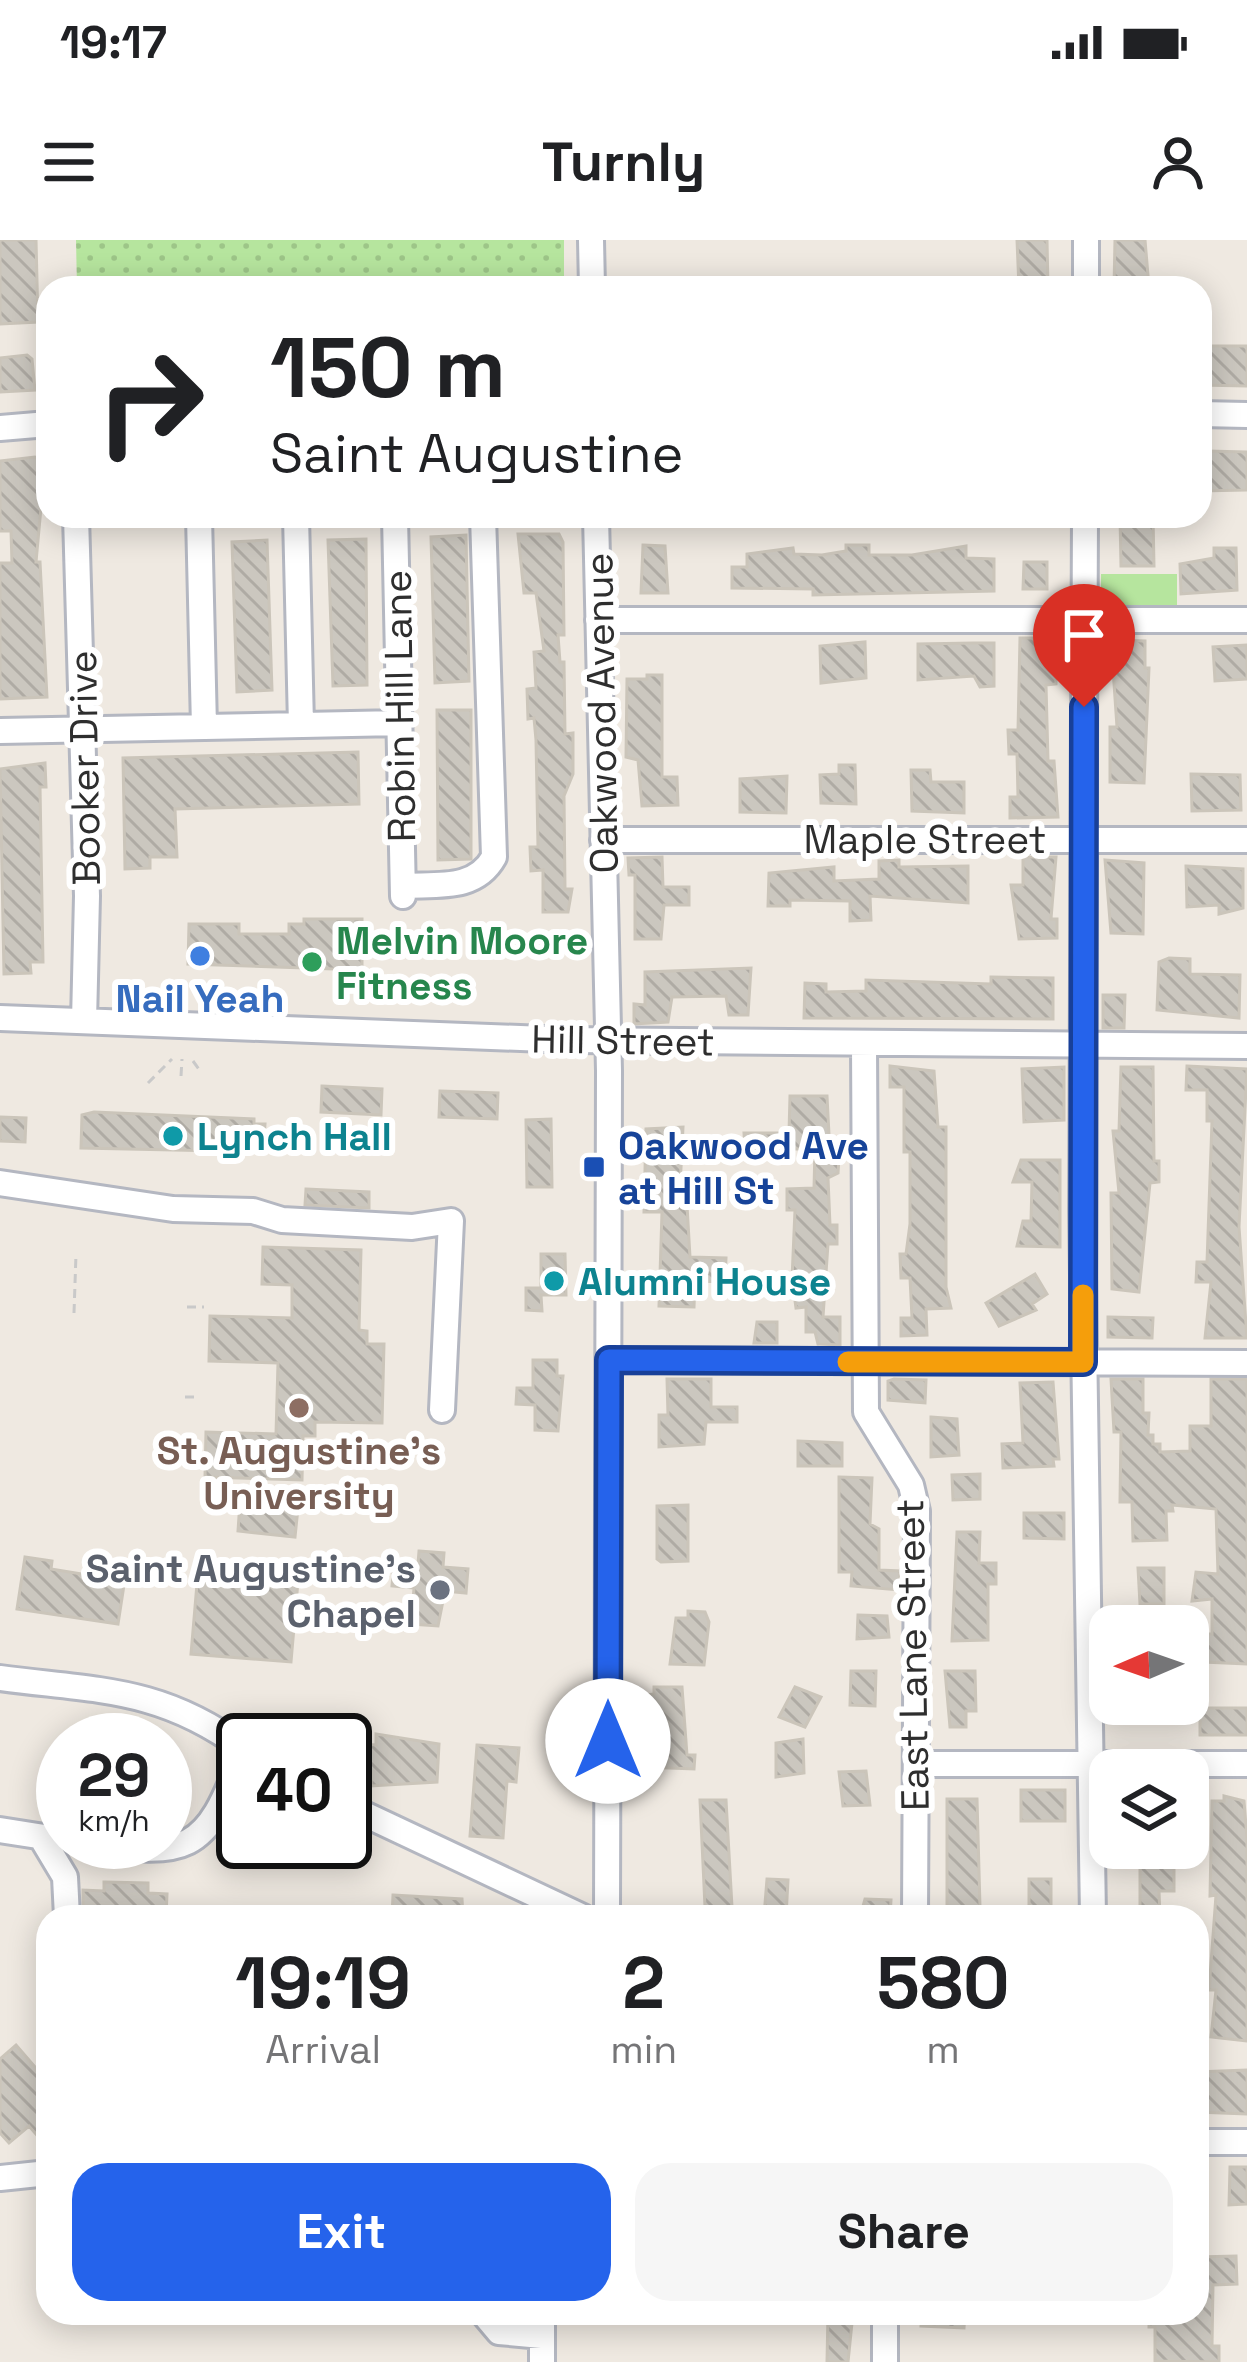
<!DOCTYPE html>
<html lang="en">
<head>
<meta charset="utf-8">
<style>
  body { margin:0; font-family:"Space Grotesk",sans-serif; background:#f6f6f6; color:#202124; height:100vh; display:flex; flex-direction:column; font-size:45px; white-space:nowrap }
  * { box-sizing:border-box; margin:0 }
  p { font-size:39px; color:#757577 }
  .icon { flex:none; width:66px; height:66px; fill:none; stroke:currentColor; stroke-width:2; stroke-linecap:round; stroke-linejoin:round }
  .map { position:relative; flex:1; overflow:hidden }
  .panel { position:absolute; left:36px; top:1665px; width:1173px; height:420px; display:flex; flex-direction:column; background:#fff; border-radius:36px; box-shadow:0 6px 30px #0003 }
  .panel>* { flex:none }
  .banner { position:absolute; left:36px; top:36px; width:1176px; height:252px; border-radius:36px; box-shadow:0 6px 30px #0003; background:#fff; color:#202124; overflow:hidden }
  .needle { width:78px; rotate:268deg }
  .buttons { position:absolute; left:1089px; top:1365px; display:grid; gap:24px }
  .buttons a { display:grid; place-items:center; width:120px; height:120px; border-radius:24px; background:#fff; box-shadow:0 6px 30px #0003; font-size:60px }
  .speed { position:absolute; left:36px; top:1473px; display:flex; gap:24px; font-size:60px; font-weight:700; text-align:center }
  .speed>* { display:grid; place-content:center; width:156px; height:156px; border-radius:50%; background:#fff; box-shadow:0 6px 30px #0003; line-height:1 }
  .speed small { font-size:30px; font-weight:400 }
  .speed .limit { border:6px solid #111; border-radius:18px; background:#fff; color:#111 }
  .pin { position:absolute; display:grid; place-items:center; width:102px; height:102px; color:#fff; margin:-123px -51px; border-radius:50% 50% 50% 0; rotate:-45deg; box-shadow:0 0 12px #0007 }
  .pin .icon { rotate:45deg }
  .me { position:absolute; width:132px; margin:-66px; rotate:0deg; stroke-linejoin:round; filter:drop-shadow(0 0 9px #0008) }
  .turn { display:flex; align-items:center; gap:42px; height:252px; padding:0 36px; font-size:54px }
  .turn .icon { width:156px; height:156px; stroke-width:2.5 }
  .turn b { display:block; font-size:84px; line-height:102px }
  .eta { display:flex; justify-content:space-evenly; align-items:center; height:204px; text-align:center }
  .eta b { font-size:72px; font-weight:700; line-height:84px }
  .primary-button { display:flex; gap:24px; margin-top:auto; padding:24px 36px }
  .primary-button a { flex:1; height:138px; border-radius:36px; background:#2563eb; color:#fff; font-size:48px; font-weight:700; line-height:138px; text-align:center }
  .primary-button a+a { background:#f6f6f6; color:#202124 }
  .status { display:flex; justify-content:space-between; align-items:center; height:84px; padding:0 60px; background:#fff; direction:ltr }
  .status svg { height:33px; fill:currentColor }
  header { display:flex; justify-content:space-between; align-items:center; height:156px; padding:0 36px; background:#fff; font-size:54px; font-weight:700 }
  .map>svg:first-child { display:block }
  .grass { fill:url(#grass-dots) }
  .park { fill:#b6e59e }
  .building { fill:url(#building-back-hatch); stroke:#cbc5ba; stroke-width:3 }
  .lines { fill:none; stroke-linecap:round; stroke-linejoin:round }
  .minor-casing { stroke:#b4b7c1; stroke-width:30 }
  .path { stroke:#c9c9c9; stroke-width:3; stroke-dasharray:9 6; stroke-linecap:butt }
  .minor { stroke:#fff; stroke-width:24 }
  .route-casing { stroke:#184099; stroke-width:30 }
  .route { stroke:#2563eb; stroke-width:21 }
  .slow { stroke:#f59e0b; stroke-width:21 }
  .shop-dot { fill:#3f7fe0; stroke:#fff; stroke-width:4.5 }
  .leisure-dot { fill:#2e9e5b; stroke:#fff; stroke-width:4.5 }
  .culture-dot { fill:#0f9aa8; stroke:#fff; stroke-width:4.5 }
  .transit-dot { fill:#1a4fb4; stroke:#fff; stroke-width:4.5 }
  .education-dot { fill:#8d6e63; stroke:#fff; stroke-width:4.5 }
  .worship-dot { fill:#6b7280; stroke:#fff; stroke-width:4.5 }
  .labels { text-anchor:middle; stroke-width:12; stroke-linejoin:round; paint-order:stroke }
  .street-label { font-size:39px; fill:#2e2e2e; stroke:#fff }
  .leisure-label { font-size:39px; font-weight:bold; fill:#27864d; stroke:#fff; text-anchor:start }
  .shop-label { font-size:39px; font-weight:bold; fill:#366cbe; stroke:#fff }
  .culture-label { font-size:39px; font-weight:bold; fill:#0d838f; stroke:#fff; text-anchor:start }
  .transit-label { font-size:39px; font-weight:bold; fill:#164399; stroke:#fff; text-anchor:start }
  .education-label { font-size:39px; font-weight:bold; fill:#785e54; stroke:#fff }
  .worship-label { font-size:39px; font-weight:bold; fill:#5b616d; stroke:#fff; text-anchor:end }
</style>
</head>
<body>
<div class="status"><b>19:17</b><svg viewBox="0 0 49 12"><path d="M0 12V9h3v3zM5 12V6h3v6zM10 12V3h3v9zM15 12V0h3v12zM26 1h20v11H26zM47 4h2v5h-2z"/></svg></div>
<header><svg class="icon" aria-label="menu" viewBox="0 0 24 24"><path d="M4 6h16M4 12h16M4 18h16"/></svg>Turnly<svg class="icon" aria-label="person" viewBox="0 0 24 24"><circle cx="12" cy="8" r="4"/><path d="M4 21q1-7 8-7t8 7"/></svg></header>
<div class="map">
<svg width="1247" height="2122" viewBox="0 0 1247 2122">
  <defs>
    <pattern id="grass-dots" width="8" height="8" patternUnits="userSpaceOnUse" patternTransform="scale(3)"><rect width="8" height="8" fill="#b6e59e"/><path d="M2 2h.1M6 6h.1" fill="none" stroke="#9dc588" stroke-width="1.8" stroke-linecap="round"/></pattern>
    <pattern id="building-back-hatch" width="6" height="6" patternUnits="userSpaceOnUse" patternTransform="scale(3)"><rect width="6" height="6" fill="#cbc7bf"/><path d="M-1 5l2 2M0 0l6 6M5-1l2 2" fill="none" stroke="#afaba4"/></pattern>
  </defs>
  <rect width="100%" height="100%" fill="#efe9e1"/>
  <!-- grass -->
  <path class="grass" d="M76,0H564V48H77Z"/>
  <!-- park -->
  <path class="park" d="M1101,334H1177V366H1101Z"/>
  <!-- building -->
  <path class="building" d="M0,0H36L38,82L0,84Z
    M1017,0H1047L1048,48H1019Z
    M1115,0H1145L1149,47L1114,48Z
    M1200,106H1247V146L1200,145Z
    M27,115L32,119L35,150L0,152V118Z
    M1207,211L1247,212V250L1200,251V216H1207Z
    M35,217L41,220L44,235L36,322H40L47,457L0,459V323H12L11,291H0V221Z
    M1120,276H1153L1154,326H1121Z
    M518,294H559L563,302L564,395H558L560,422H564L565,494L573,493V534L564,556L565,649H572L568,672H543V630L531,631L530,607H538L536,500L534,478L528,479L527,449L536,448L534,412L544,411L536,353H524Z
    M466,295L469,441L435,443L431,297Z
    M366,299L367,445L333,446L328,300Z
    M267,300L272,450L237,452L232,302Z
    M643,305L665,306L668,353H641Z
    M846,305H869V315H912L966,306V318L994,319V351L813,355V349L732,348V327H747V314L793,308L794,314L822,315L846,311Z
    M1214,308H1236L1237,350L1181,354L1180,324L1214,318Z
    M1024,322H1047V349H1023Z
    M1020,398H1056V444L1046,445L1048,521H1054L1058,577L1010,578V557H1018L1017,514H1009L1008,490H1018Z
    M1111,400L1145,401V428H1149L1144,543L1110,542V487H1117Z
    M865,402L866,438L821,443L820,406Z
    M974,403H994V446L980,447L974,436L918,440V404Z
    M1247,405V439L1215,441L1213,407Z
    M647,435H662V537H677L678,565L642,566L638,520L626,517L627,439H647Z
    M437,470H471V619L438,620Z
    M358,512L359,564L175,569L177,617H150V628L125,629L123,518Z
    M45,523L46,547H40L43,722H30L31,733L4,734L0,529Z
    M839,525H855L856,564L821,563L820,535L839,534Z
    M911,530H930L931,542H964V573L912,571Z
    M1191,534L1240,535L1241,570L1192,571Z
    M787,536L786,573L740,572V539Z
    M662,617L663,647H689V665H664L661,699H635V635H629L628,618Z
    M1023,617H1056L1051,679H1057V698L1019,699L1011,645H1023Z
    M899,620V627L968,626V663L870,656L871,680L850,681V661L790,660V666H768L769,633L834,627V641L879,639V621Z
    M1105,620L1144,623L1143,694L1111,693Z
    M1186,626L1243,629V668L1219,674V665L1187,667Z
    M304,679H362V730L188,724L189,684H239V694H289V684H304Z
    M1169,718L1190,719V734L1240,735L1239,778L1157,770L1159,722Z
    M751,728L748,775H729L726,756L672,757L668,782L634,784V764L645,765V732Z
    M991,737L1053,738V779L804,778L805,743L826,744V752L866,751V740L991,744Z
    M1103,755H1125L1124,788H1103Z
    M890,826L934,831L938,887H946V1047L951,1068L926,1069L927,1095L901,1096V1078H912L910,1038H901L900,1014H906L910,984V912H904V847H890Z
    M1187,826L1247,829L1239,987L1247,1098H1205L1211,1042H1196L1197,1022H1207L1212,881H1207V850H1186Z
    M1064,827V880L1024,882L1022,829Z
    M1121,827H1153L1154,921H1159V942L1150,943L1139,1052L1112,1049L1111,953H1119L1113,891H1119Z
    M322,846L382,849L381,875L321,872Z
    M440,851L498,853L497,879L439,877Z
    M790,856H827L830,914L839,918L838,933L828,938L830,985H837V1004H828L823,1077H840V1105L818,1104L815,1092H806V1067L796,1068L792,1039L795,970H787V949L814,948L815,909H745L744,893H789Z
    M94,872L254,879V884H265L263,912L81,908L82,875Z
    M0,877L26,878L25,902L0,901Z
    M551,879L552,947H527L526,880Z
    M683,887L680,948H686L690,1017L726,1018L725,1042L695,1041L694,1067L659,1066L662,972H644L646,889Z
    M1021,920H1060V1007L1017,1006L1023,981H1031L1032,942H1013Z
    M306,949L369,952V968L305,965Z
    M263,1007L361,1010L359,1090L367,1091V1104H384L382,1183L315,1182V1196H303L302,1240L205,1237L206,1192L276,1194L278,1123L209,1121L210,1076L292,1078V1045L262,1044Z
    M541,1014H565L566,1055H541L542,1071L526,1070V1048H541Z
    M1035,1034L1047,1054L1032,1064L1036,1070L999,1086L986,1063Z
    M1108,1077L1153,1078L1152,1098L1108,1097Z
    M757,1082H777V1103H754Z
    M533,1120H557V1136H563L558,1191L535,1190V1165L516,1164L517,1148H533Z
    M667,1139H711V1167H737V1182H706L704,1204L659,1207V1175H668Z
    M894,1139L926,1140L925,1163L888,1160V1141Z
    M1111,1139H1143V1173H1149L1148,1195H1153V1204H1160V1212L1190,1211V1186H1211V1139H1247V1424L1204,1422L1205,1394H1212V1359L1192,1361L1196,1332L1218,1334L1216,1269L1172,1265L1173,1271H1166L1167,1300L1133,1301L1132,1262H1120L1121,1192H1114Z
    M1053,1142L1059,1219H1053L1054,1226L1003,1228L1002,1204L1023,1203L1020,1143Z
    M931,1177L957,1179L959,1215L931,1217Z
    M798,1201L842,1203V1226H798Z
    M980,1234V1259L953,1260L952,1235Z
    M839,1237L872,1238L870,1284L879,1289V1330L900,1331L899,1350L851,1346L852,1332H839Z
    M240,1262L298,1268L295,1297L238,1291Z
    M688,1265V1321L661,1322L657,1319V1266Z
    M1024,1273H1064V1299L1024,1298Z
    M957,1292H980L979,1323H996V1344H988V1400L952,1401Z
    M419,1311L444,1313L443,1327L468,1329L466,1353L445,1351L438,1386L411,1384L414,1348L392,1346L394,1322L418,1324Z
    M25,1317L52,1321L51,1329L100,1337L101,1328L126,1332L118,1384L17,1369Z
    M1138,1328H1164V1364H1140Z
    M198,1332L298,1341L291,1422L191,1414Z
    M688,1371L705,1372L709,1382L704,1425L670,1424L676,1378H688Z
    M858,1375L887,1376L889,1397L857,1399Z
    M851,1431H876L875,1466L850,1465Z
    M945,1431H975L976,1471H966V1487H950Z
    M654,1447H682L687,1515H695L694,1529L643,1527L646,1455L654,1454Z
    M795,1447L821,1457L805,1487L779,1477Z
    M1200,1468H1247V1495H1200Z
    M376,1494L439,1504L437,1542L371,1546V1532L362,1531L363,1504L376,1505Z
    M803,1499L804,1533L776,1537V1503Z
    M477,1505L519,1508L516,1542L507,1541L503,1598L470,1596Z
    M866,1531L870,1565L843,1566L839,1532Z
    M1021,1550H1065V1581H1021Z
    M1224,1556L1244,1561L1247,1598V1801L1211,1797L1216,1750H1209L1216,1655L1210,1656L1212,1561H1224Z
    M947,1559H977L980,1667L947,1668Z
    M700,1560H726L732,1667H705Z
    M1140,1627H1174V1651H1159L1160,1677H1140Z
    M767,1639L788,1640L786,1677L764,1676Z
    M1029,1639H1051V1677L1029,1675Z
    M104,1642L148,1643V1653L167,1654L166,1677H83V1650L104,1651Z
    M393,1655L462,1659L463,1677H392Z
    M865,1659L891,1660L890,1677H860Z
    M16,1805L48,1842V1908L29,1886L9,1903L0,1893V1819Z
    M1247,1830V1874L1197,1872V1832Z
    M1230,1927H1247V1964L1229,1965Z
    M1236,2016L1237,2044L1213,2045L1212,2106H1219V2122L1155,2121V2087H1149V2073H1197V2017Z
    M828,2073H853L848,2122H827Z
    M922,2073H965L964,2088L921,2086Z"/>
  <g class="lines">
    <defs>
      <path id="minor" d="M591,0L592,48
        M1086,48V0
        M1200,174L1247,175
        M0,188L48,184
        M76,276L87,656L84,781
        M199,276L204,487
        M296,276L301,485
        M395,276L403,656
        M596,276L609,831L607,1677
        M1085,276L1082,971L1093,1677
        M598,380H1247
        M0,491L400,483
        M603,600H1247
        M403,646C438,644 475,651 494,617L483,276
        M0,778L570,800L1247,806
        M864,805L866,1172L911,1245L917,1271L915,1677
        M0,943L173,969L253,971L282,980L412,987L451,981L442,1170
        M609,1120L1247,1123
        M0,1438C97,1451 160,1447 243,1508
        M916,1524H1247
        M345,1565L583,1677
        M0,1590L57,1599
        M41,1597L65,1637L67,1677
        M79,1602C186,1615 204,1620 243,1512
        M1197,1902H1247
        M0,1938L48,1933
        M483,2073L499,2092L542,2096
        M542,2073V2122
        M885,2122V2073"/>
    </defs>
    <!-- minor casing -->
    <use href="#minor" class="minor-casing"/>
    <!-- path -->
    <path class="path" d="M193,821L201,832
      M181,836L182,819
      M148,843L172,819
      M187,1067H204
      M74,1073L76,1014
      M185,1157H200
      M302,1344L337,1345"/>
    <!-- minor -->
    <use href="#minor" class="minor"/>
  </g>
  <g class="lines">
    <defs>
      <path id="route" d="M608,1501L609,1120L1083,1122L1084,467"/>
    </defs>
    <!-- route casing -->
    <use href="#route" class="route-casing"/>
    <!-- route -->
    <use href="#route" class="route"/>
    <!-- slow -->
    <path class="slow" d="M848,1122H1083V1055"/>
  </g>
  <!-- markers -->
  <circle class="shop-dot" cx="200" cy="716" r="12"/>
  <circle class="leisure-dot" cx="312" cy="722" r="12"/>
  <g class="culture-dot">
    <circle cx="173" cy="896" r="12"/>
    <circle cx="554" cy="1041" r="12"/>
  </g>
  <rect class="transit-dot" x="582" y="915" width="24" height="24" rx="6"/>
  <circle class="education-dot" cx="299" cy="1168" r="12"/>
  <circle class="worship-dot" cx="440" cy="1350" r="12"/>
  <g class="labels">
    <!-- street labels -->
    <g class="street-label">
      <text transform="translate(399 466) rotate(-91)" y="14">Robin Hill Lane</text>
      <text transform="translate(601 473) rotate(-91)" y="14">Oakwood Avenue</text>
      <text transform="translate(84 528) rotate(-91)" y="14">Booker Drive</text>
      <text x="925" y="613">Maple Street</text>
      <text transform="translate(623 800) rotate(1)" y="14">Hill Street</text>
      <text transform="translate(912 1415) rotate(-91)" y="14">East Lane Street</text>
    </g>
    <!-- leisure labels -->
    <g class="leisure-label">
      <text x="336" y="714">Melvin Moore<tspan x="336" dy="45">Fitness</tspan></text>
    </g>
    <!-- shop labels -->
    <g class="shop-label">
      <text x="200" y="772">Nail Yeah</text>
    </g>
    <!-- culture labels -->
    <g class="culture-label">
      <text x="197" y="910">Lynch Hall</text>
      <text x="578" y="1055">Alumni House</text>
    </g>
    <!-- transit labels -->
    <g class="transit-label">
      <text x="618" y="919">Oakwood Ave<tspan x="618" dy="45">at Hill St</tspan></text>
    </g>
    <!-- education labels -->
    <g class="education-label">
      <text x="299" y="1224">St. Augustine's<tspan x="299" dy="45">University</tspan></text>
    </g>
    <!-- worship labels -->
    <g class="worship-label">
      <text x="416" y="1342">Saint Augustine's<tspan x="416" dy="45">Chapel</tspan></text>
    </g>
  </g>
</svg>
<div class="buttons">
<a><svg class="needle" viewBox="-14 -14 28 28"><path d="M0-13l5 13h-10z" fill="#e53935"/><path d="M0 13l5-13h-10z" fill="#757577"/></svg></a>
<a><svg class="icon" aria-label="layers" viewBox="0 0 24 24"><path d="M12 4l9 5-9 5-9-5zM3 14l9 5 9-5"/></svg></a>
</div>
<div class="speed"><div>29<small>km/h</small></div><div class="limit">40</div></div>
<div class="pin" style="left:1084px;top:467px;background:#d93025"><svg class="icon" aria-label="arrive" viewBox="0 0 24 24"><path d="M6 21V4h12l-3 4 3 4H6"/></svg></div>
<svg class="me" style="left:608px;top:1501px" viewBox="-20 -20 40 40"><circle r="19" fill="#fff"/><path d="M0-13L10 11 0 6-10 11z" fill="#2563eb"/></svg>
<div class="banner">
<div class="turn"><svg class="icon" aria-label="right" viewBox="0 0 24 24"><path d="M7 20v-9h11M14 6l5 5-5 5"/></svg><div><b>150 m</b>Saint Augustine</div></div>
</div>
<section class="panel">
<div class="eta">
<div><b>19:19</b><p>Arrival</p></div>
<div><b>2</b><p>min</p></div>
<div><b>580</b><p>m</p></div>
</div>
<div class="primary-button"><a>Exit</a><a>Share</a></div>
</section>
</div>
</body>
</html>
